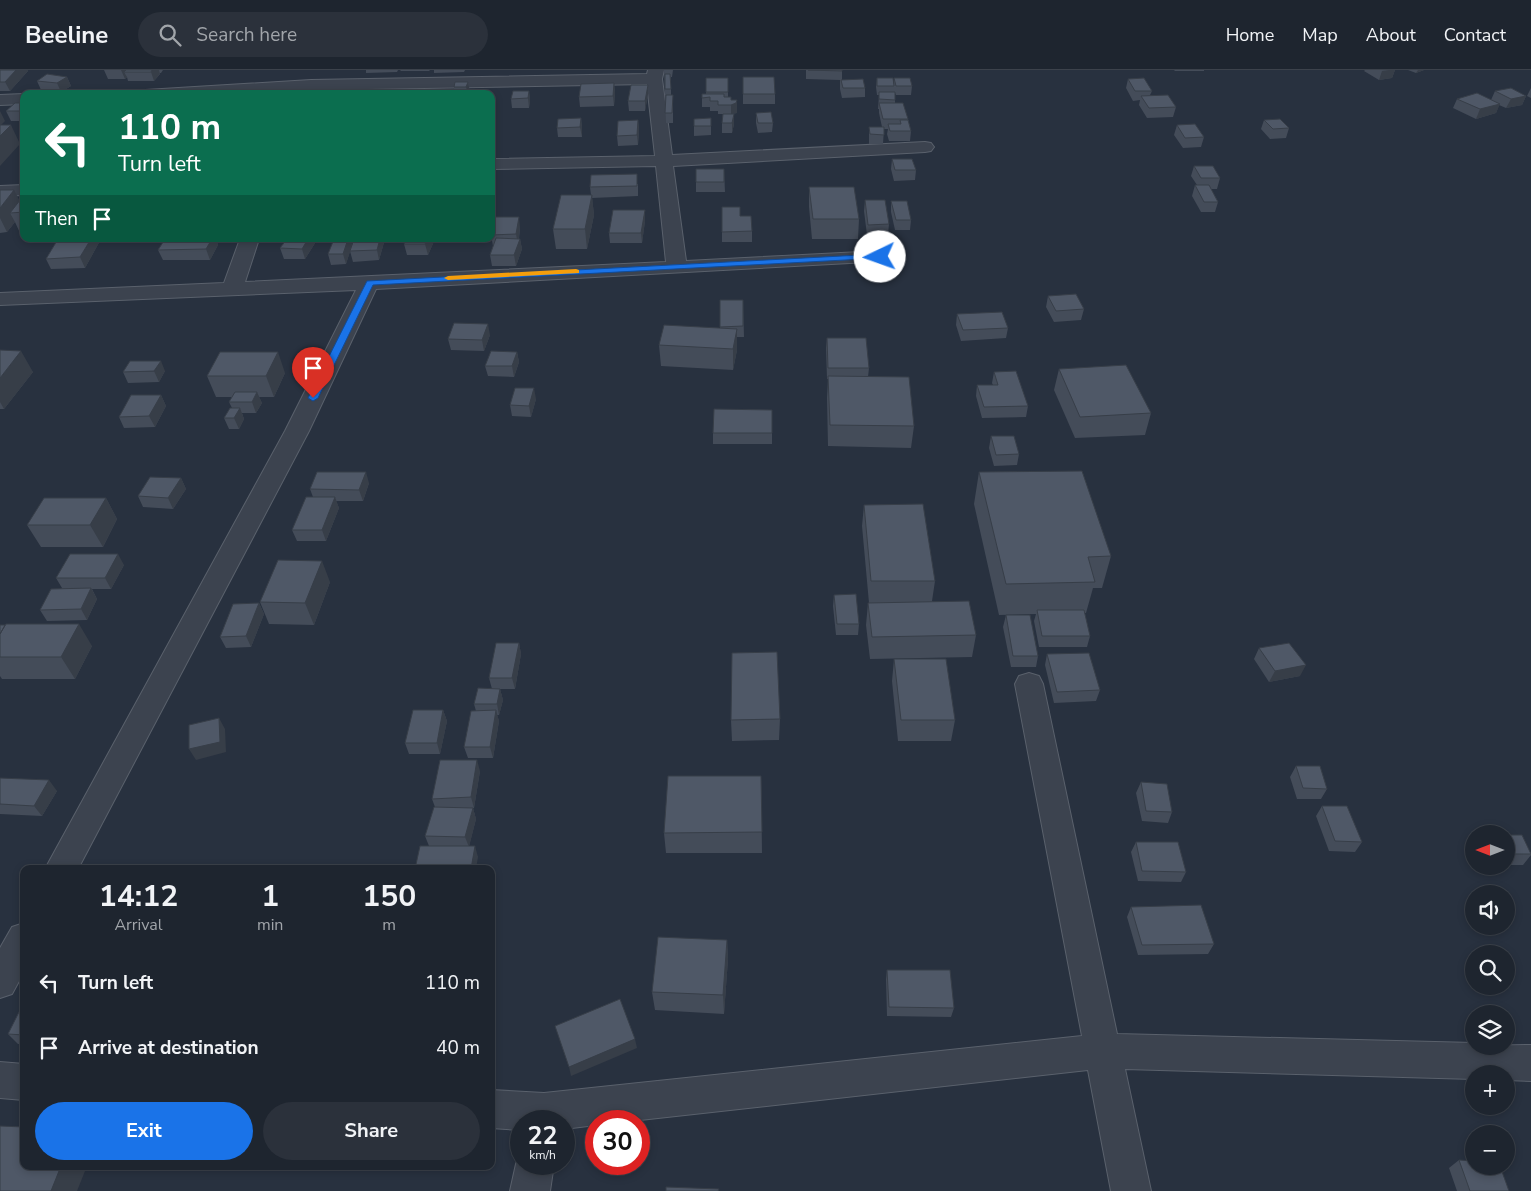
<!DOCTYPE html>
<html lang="en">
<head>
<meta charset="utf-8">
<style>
  body { margin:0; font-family:"Nunito Sans",sans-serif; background:#2b313b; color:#f1f3f6; height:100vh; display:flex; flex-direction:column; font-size:19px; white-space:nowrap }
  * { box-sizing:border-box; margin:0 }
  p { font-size:16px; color:#a1a5aa }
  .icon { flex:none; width:28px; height:28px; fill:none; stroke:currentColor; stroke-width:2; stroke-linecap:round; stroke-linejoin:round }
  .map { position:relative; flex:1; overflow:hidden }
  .drawer { position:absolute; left:20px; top:795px; width:475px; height:305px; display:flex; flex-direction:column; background:#1e252f; border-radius:10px; box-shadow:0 2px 8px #0003,0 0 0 1px #3c424b }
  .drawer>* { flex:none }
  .top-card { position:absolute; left:20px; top:20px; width:475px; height:152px; border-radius:10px; box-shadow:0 2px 8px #0003,0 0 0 1px #3c424b; background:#0b6e4f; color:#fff; overflow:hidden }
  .needle { width:32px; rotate:270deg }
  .controls { position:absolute; left:1465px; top:755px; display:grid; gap:10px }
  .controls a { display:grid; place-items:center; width:50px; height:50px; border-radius:50%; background:#1e252f; box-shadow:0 2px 8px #0003,0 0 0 1px #3c424b; font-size:25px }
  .speed { position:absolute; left:510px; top:1040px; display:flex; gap:10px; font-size:25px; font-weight:700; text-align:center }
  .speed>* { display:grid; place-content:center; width:65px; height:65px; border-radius:50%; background:#1e252f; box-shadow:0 2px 8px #0003,0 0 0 1px #3c424b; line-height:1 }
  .speed small { font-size:12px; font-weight:400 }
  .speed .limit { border:8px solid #d22; background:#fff; color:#111 }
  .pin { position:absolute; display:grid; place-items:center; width:42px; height:42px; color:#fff; margin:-51px -21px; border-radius:50% 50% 50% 0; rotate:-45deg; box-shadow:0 0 5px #0007 }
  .pin .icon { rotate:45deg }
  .me { position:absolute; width:55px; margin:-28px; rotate:267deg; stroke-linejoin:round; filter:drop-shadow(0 0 4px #0008) }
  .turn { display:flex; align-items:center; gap:18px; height:105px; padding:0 15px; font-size:22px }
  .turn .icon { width:65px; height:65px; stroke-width:2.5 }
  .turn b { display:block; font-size:35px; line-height:42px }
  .then { display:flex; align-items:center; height:48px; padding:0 15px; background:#0003; gap:10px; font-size:19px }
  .eta { display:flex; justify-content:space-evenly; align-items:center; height:85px; text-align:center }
  .eta b { font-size:30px; font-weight:700; line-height:35px }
  .action { display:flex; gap:10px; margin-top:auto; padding:10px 15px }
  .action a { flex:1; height:58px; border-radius:30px; background:#1a73e8; color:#fff; font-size:20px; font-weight:700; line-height:58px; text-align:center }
  .action a+a { background:#2b313b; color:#f1f3f6 }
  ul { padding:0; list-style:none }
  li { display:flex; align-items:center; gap:15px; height:65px; padding:0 15px }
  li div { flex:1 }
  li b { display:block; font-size:19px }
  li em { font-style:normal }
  header { display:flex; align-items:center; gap:30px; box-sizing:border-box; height:70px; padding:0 25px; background:#1e252f; border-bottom:1px solid #3c424b }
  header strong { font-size:24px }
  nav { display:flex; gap:28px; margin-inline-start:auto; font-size:18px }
  .search { width:350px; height:45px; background:#2b313b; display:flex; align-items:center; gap:12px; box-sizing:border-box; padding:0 18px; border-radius:28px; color:#a1a5aa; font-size:19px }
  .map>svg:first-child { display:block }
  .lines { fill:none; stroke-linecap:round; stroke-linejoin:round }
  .street-casing { stroke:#5a616c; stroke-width:2 }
  .street { fill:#3c434f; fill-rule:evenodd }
  .wall { fill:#444c59 }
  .shaded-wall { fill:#373e48 }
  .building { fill:#4f5867; stroke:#373e48 }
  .route { fill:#1a73e8; stroke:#114b97 }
  .slow { fill:#f59e0b }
</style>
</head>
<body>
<header>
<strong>Beeline</strong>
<div class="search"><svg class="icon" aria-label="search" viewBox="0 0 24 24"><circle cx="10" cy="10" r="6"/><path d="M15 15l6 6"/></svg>Search here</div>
<nav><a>Home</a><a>Map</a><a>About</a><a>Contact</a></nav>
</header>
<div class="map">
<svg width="1531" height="1121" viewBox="0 0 1531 1121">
  <rect width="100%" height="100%" fill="#28313f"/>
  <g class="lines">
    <defs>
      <path id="street" d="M648,0H664L662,9L672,85L925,72L931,73L934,77L931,81L925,82L673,96L686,191L880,181L887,183L890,187L887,191L376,219L309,361L78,799H45L285,361L356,220L0,235V223L224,213L240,169H259L245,212L666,192L656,96L491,99V89L655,86L647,14L311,20L233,24H127L129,21L311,10L647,4Z
        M24,24V34L0,35V25Z
        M24,115V125L0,126V116Z
        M1029,603L1039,606L1043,614L1117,964L1474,973V976L1531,975V1011L1506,1010V1004H1474V1009L1125,999L1151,1121H1111L1088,1000L631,1051H596V1055L564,1059V1051H521V1060L491,1058V1020L544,1023L1082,966L1015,614L1019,606Z
        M24,853V902L12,924L0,928V878L12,857Z
        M0,992L24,994V1030L0,1028Z
        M521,1080V1094H554L550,1121H510L516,1094Z"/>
    </defs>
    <!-- street casing -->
    <use href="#street" class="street-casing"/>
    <!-- street -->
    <use href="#street" class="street"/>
  </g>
  <!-- wall -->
  <path class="wall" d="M0,0L28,1L10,21H0Z
    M104,0H163L161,3H160V4L154,11H128L127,7L125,9H108Z
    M366,0H398L397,2L366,3Z
    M400,0H430L429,1H401Z
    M434,0H465L464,2L434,3Z
    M664,0H673L672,7H671V25L673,35V53H666Z
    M806,0H842V10L865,18V27L842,28L840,19V10L806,9Z
    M1174,0H1204V1H1175Z
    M1365,0H1395L1392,8L1379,10L1364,1Z
    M1408,0H1424L1416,3Z
    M67,7L71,16L61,22L41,20L37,11Z
    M743,7L775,24V34H743Z
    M706,8H728V27L731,30L737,43L731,44H734V54L732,63H722V53L723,44H718V41H710V37H702V28L706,24Z
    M877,8L894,14V8L912,16L911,25H896L895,23V33L908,49L911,61L910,71H889L887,64L888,59H884L883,74H869V57H882L879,43V39H878L879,25H877L876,17Z
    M1128,9L1152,21L1150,25L1176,37L1173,47L1147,48L1139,35L1140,30L1133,31L1126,18Z
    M468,12L470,22L469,24H444L454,20V17Z
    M614,13L615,23L614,36L580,37L579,27Z
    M648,15V24L645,41H629L628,31Z
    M1531,18V28L1527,26Z
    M529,21L530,30L529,38H512L511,29Z
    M1495,21L1526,26L1522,35L1506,38L1499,35L1496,43L1476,49L1453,38L1457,29L1491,30Z
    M24,33V51H11L6,41Z
    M756,43L773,53L772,62L758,63L756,53Z
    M581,48L582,58V67H558L557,58Z
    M711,48V65L694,66V49Z
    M638,50L639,60L638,75L618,76L617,66Z
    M1264,50L1289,58L1286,68L1270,69L1261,59Z
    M1177,55L1204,67L1201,77L1183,78L1174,65Z
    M892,89L916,100L915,110L894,111L891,99Z
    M1194,96L1220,108L1217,119H1211L1218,132L1215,142H1201L1192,126L1195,115H1197L1191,106Z
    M724,99L725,122H696V112Z
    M638,114V126L592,128L594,145L587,179H556L553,159L591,125L590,117Z
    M809,117L859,149L858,169H812L809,137Z
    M0,120L19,130L24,125V163H20L15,152L7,162L0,163Z
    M865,130L889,154L888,165H867L864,141Z
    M891,131L911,150L910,160H895L891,142Z
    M722,137L752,161V172H722Z
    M645,151L642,173H610L609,163Z
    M520,157L519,169H520L522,179L516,196H492L490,185L493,176L491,165Z
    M58,169H101L85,198L51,199L46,189Z
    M165,169H216L218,175L210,190H163L158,180Z
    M287,169H317V170L305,189H284L280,178Z
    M350,169L352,175L385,169L379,190L353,192L350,181L346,194L331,195L328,184Z
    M435,169L428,185H407L404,174Z
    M1048,226L1084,239L1081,250L1054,252L1046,237Z
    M720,230H743L744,267H737V280L733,300L661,296L659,275L720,258Z
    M957,244L1008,258L1006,268L961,271L956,255Z
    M490,265L484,281L451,280L448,269Z
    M827,268L869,298L868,307L914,356L911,378L828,376L827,328L828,309H827L826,278Z
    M0,280L33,302L4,339H0Z
    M517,282L519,292L514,307L488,306L485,296Z
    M1059,299L1151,343L1145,365L1075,368L1054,320Z
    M165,301L159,312L128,313L123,302Z
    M994,302L1028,336L1026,347L982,348L976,326L977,315H993L992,313Z
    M285,303L274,327H259L262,333L256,343H242L244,349L239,359H229L224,348L232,338L229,332L232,327H216L207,306Z
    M161,325L166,336L155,357L124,358L119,347Z
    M536,329L531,347L512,346L510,335Z
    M772,340V374H713V363Z
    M991,366L1019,384L1017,395L994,396L989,378Z
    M979,402L1111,486L1102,518H1093L1086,543H1084L1090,566L1087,577H1039L1034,551L1036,544L999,545L974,434Z
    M181,408L186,419L173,439L143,437L138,426Z
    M369,413L363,431H336L339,438L326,471H297L292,460L313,427L310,419Z
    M106,428L117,449L103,477H41L27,455Z
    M864,435L935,511L932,531L976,565L972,587L870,589L866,555L868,533H869L862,456Z
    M124,495L111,519H92L97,529L87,550L47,551L40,540L62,518L56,508Z
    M330,512L314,555L269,554L260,532Z
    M834,525L859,554L858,565H836L833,536Z
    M259,533L264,544L251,577L226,578L220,567Z
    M1006,545L1038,586L1036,597H1011L1003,557Z
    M0,555L92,576L75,609H2L0,606Z
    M519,573L521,584L515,619H492L489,608Z
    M1259,578L1300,606L1269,612L1254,589Z
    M1047,584L1100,620L1096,631L1054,633L1045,595Z
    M894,589L955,650L951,671H898L892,611Z
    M500,619L503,630L499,645H497L499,651L493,688H468L464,677L476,641L474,634Z
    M443,640L447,651L440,684H409L405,673Z
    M780,649L779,670L732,671L731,650Z
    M1296,696L1327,719L1321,729H1297L1290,707Z
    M480,701L474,738H471H473L476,749L469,776L478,787L429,776L425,766L435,737L432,729Z
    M761,706L762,783H666L664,763Z
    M0,708L57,721L42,746L0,744Z
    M1141,712L1172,742L1168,753L1142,751L1136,723Z
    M1322,736L1362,772L1355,782L1329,781L1316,746Z
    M1506,765L1531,783V785L1523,795H1506Z
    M1136,772L1186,802L1181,812L1138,811L1131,782Z
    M1131,837L1214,874L1208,884L1138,885L1127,847Z
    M727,870L728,889L724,944L655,940L652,922Z
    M887,900L954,938L951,947L887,946L886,909Z
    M24,936V974H18L8,964Z
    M1459,1090L1509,1121H1457L1449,1098Z"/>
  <!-- shaded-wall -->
  <path class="shaded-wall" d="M16,0H28V1L10,21L5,12Z
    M121,0H133L124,2L127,7L125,9Z
    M152,0H159L160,4L154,11L151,2Z
    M1389,0H1395L1392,8L1379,10L1382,1Z
    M1418,0H1424L1416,3Z
    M67,7L71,16L61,22L57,13Z
    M468,12L470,22L469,24H468L466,17Z
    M614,13L615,23L614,36L613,26Z
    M648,15V24L645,41V31Z
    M529,21L530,30L529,38L528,28Z
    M1526,26L1522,35L1506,38L1511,29Z
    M731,27V35L737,30V43L731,44Z
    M1500,34L1496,43L1476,49L1480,39Z
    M0,41L5,51L0,56Z
    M734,44V54L732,63V53Z
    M581,48L582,58V67L580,57Z
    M638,50L639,60L638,75L637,65Z
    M11,55L20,74L0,96V66Z
    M14,120L24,139L10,143L15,152L7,162L0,148V138Z
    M592,125L594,145L587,179L585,159Z
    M645,140V151L642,173L641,163Z
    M519,147L520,157L518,175L516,164Z
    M91,169H101L85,198L80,187Z
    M212,169H216L218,175L210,190L206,179Z
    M308,169H317V170L305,189L302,179Z
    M348,169H350L352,176L346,194L343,184Z
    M380,169H385L379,190L377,180Z
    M428,169H435L428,185L425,174Z
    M520,169L522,179L516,196L514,185Z
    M488,254L490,265L484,281L482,270Z
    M737,259V280L733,300V279Z
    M21,281L33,302L4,339L0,332V308Z
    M278,282L285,303L274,327L266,306Z
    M517,282L519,292L514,307L512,296Z
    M161,291L165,301L159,312L154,301Z
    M534,318L536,329L531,347L529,336Z
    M257,322L262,333L256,343L252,332Z
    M161,325L166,336L155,357L149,346Z
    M240,338L244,349L239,359L234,348Z
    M366,402L369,413L363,431L359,420Z
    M181,408L186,419L173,439L168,428Z
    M335,427L339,438L326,471L322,460Z
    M106,428L117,449L103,477L90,455Z
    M118,484L124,495L111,519L105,508Z
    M322,491L330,512L314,555L305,533Z
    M91,518L97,529L87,550L81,539Z
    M259,533L264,544L251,577L246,566Z
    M79,554L92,576L75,609L61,587Z
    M519,573L521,584L515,619L512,608Z
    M1306,595L1300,606L1269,612L1275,601Z
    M500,619L503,630L499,645L497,634Z
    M443,640L447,651L440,684L437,673Z
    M496,640L499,651L493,688L490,677Z
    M219,648L225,659L226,682L196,690L189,679Z
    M477,690L480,701L474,738L471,727Z
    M49,710L57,721L42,746L34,736Z
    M473,738L476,749L469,777L465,767Z
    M475,776L478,787L476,799H471Z
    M727,870L728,889L724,944L723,925Z
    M635,969L637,978L571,1006L569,997Z
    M61,1096H87L77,1121H51Z"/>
  <!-- building -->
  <path class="building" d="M0,0H16L5,12H0Z
    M126,0H152L151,2H124Z
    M808,0H842V1Z
    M47,4L67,7L57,13L37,11Z
    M665,4H670L671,19H665Z
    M743,7H774L775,24H743Z
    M706,8H728V22H706Z
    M877,8H893L894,16H877Z
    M894,8H910L912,16H896Z
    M1144,8L1152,21H1135L1128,9Z
    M863,9L865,18H843L841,10Z
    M455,12H468L466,17H454Z
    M614,13L613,26L579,27L581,14Z
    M631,15H648L645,31H628Z
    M1511,18L1526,26L1511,29L1495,21Z
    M446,20H465L464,24H444Z
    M513,21H529L528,28L511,29Z
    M879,22H895V30L879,29Z
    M342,23H363V24Z
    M1477,23L1500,34L1480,39L1457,29Z
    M702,24H724V27H731V30H737L736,33L731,35H718V31H710V27L702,28Z
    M666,25H673L672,43H665Z
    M1168,25L1176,37L1149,38L1141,26Z
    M15,33H24V41H6Z
    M879,33H903L908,49H883Z
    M771,42L773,53H758L756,43Z
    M723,44H734L732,53H722Z
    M581,48L580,57L557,58L558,49Z
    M711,48V56H694V49Z
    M1280,49L1289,58L1273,59L1264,50Z
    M638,50L637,65L617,66L618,51Z
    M900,50H908L911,61H890L888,54H901Z
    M1195,54L1204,67L1185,68L1177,55Z
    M0,55H11L0,66Z
    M869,57H884V65L870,64Z
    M892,89H912L916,100H895Z
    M1194,96H1213L1220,108H1201Z
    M696,99H724V112H696Z
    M637,104V116L590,117L591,105Z
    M1195,115H1209L1218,132H1204Z
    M809,117H854L859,149H813Z
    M0,120H14L0,138Z
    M24,125V142L10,143Z
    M561,125H592L585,159H553Z
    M865,130H885L889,154L868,155Z
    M891,131H907L911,150H896Z
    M722,137H740V146H751L752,161L722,162Z
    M613,140H645L641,163H609Z
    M495,147H519L516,164L491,165Z
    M496,168L520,169L514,185H490Z
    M58,169H91L80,187L46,189Z
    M165,169H212L206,179L158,180Z
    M287,169H308L302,179L280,178Z
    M334,169H348L343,184H328Z
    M354,169H380L377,180L350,181Z
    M407,169H428L425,174H404Z
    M1076,224L1084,239L1056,241L1048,226Z
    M720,230H743V256L720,257Z
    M1002,242L1008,258L963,260L957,244Z
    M454,253L488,254L482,270L448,269Z
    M664,255L737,259L733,279L659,275Z
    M827,268H866L869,298H828Z
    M0,280L21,281L0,308Z
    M491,281L517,282L512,296H485Z
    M220,282H278L266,306H207Z
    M130,291H161L154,301L123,302Z
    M1126,295L1151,343L1080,347L1059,299Z
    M1016,301L1028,336L984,337L977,315H998L994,302Z
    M828,306L909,307L914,356L830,355Z
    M515,318H534L529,336L510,335Z
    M235,322H257L252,332H229Z
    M131,325H161L149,346L119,347Z
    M230,338H240L234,348H224Z
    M714,339L772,340V363H713Z
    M991,366H1014L1019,384L996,385Z
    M1082,401L1111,486L1088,487L1095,512L1006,514L979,402Z
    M317,402H366L359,420L310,419Z
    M150,407L181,408L168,428L138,426Z
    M306,427H335L322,460H292Z
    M44,428H106L90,455H27Z
    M923,434L935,511H871L864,435Z
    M70,484H118L105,508H56Z
    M278,490L322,491L305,533L260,532Z
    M91,518L81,539L40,540L51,519Z
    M856,524L859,554H837L834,525Z
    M969,531L976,565L872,567L868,533Z
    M259,533L246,566L220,567L233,534Z
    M1037,540H1084L1090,566H1042Z
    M1006,545H1030L1038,586H1013Z
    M6,554H79L61,587H0V564Z
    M0,555H5L0,564Z
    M496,573H519L512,608H489Z
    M1289,573L1306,595L1275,601L1259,578Z
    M777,582L780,649L731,650L732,583Z
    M1089,583L1100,620L1057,622L1047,584Z
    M894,589H946L955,650H901Z
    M478,618L500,619L497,634H474Z
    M413,640H443L437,673H405Z
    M496,640L490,677H464L471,641Z
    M219,648L220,672L189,679V655Z
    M440,690H477L471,727L432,729Z
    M1296,696H1320L1327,719L1303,718Z
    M668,706H761L762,762L664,763Z
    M0,708L49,710L34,736L0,734Z
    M1141,712L1167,714L1172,742L1146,741Z
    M1322,736H1347L1362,772L1335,771Z
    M434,737L473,738L465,767L425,766Z
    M1506,765H1522L1531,784H1511L1506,774Z
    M1136,772H1178L1186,802L1142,801Z
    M420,776H475L471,799H415Z
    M1201,835L1214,874L1142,875L1131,837Z
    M658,867L727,870L723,925L652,922Z
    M887,900H950L954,938L889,937Z
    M620,929L635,969L569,997L555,956Z
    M22,936H24V965L8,964Z
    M0,1056L24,1057V1096H61L51,1121H0Z
    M1459,1090L1474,1091V1096H1500L1509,1121H1470Z
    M666,1117L719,1119L718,1121H666Z"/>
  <!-- route -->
  <path class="route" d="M880,184L884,187L883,188L373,215L318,328L313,331L308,328L367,211Z"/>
  <!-- slow -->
  <path class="slow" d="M576,199L579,200V203L448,210L444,208L448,206Z"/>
</svg>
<div class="controls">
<a><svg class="needle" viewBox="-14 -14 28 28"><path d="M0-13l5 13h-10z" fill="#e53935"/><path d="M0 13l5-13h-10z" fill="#a1a5aa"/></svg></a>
<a><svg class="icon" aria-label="sound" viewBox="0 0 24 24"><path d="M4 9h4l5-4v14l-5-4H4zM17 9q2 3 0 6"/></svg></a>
<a><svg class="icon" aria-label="search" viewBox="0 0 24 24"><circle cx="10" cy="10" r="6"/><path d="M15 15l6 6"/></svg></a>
<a><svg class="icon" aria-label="layers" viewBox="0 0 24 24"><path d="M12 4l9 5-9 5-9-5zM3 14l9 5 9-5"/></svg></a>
<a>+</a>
<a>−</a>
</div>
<div class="speed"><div>22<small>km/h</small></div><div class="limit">30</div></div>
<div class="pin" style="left:313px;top:328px;background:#d93025"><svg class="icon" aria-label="arrive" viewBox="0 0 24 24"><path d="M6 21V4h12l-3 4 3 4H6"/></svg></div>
<svg class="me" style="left:880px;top:187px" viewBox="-20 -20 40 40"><circle r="19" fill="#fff"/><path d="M0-13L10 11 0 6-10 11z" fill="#1a73e8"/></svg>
<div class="top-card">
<div class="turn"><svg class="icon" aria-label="left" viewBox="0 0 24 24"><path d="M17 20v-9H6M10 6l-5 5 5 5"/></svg><div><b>110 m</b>Turn left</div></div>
<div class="then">Then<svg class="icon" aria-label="arrive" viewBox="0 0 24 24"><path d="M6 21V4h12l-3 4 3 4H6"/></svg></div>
</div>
<section class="drawer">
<div class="eta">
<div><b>14:12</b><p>Arrival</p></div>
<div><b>1</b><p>min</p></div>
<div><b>150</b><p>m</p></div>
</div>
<ul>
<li><svg class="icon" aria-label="left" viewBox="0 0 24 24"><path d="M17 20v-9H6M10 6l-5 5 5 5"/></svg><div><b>Turn left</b></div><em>110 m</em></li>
<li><svg class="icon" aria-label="arrive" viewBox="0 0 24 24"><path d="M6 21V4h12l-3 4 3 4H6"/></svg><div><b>Arrive at destination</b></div><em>40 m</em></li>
</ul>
<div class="action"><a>Exit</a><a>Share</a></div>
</section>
</div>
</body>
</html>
